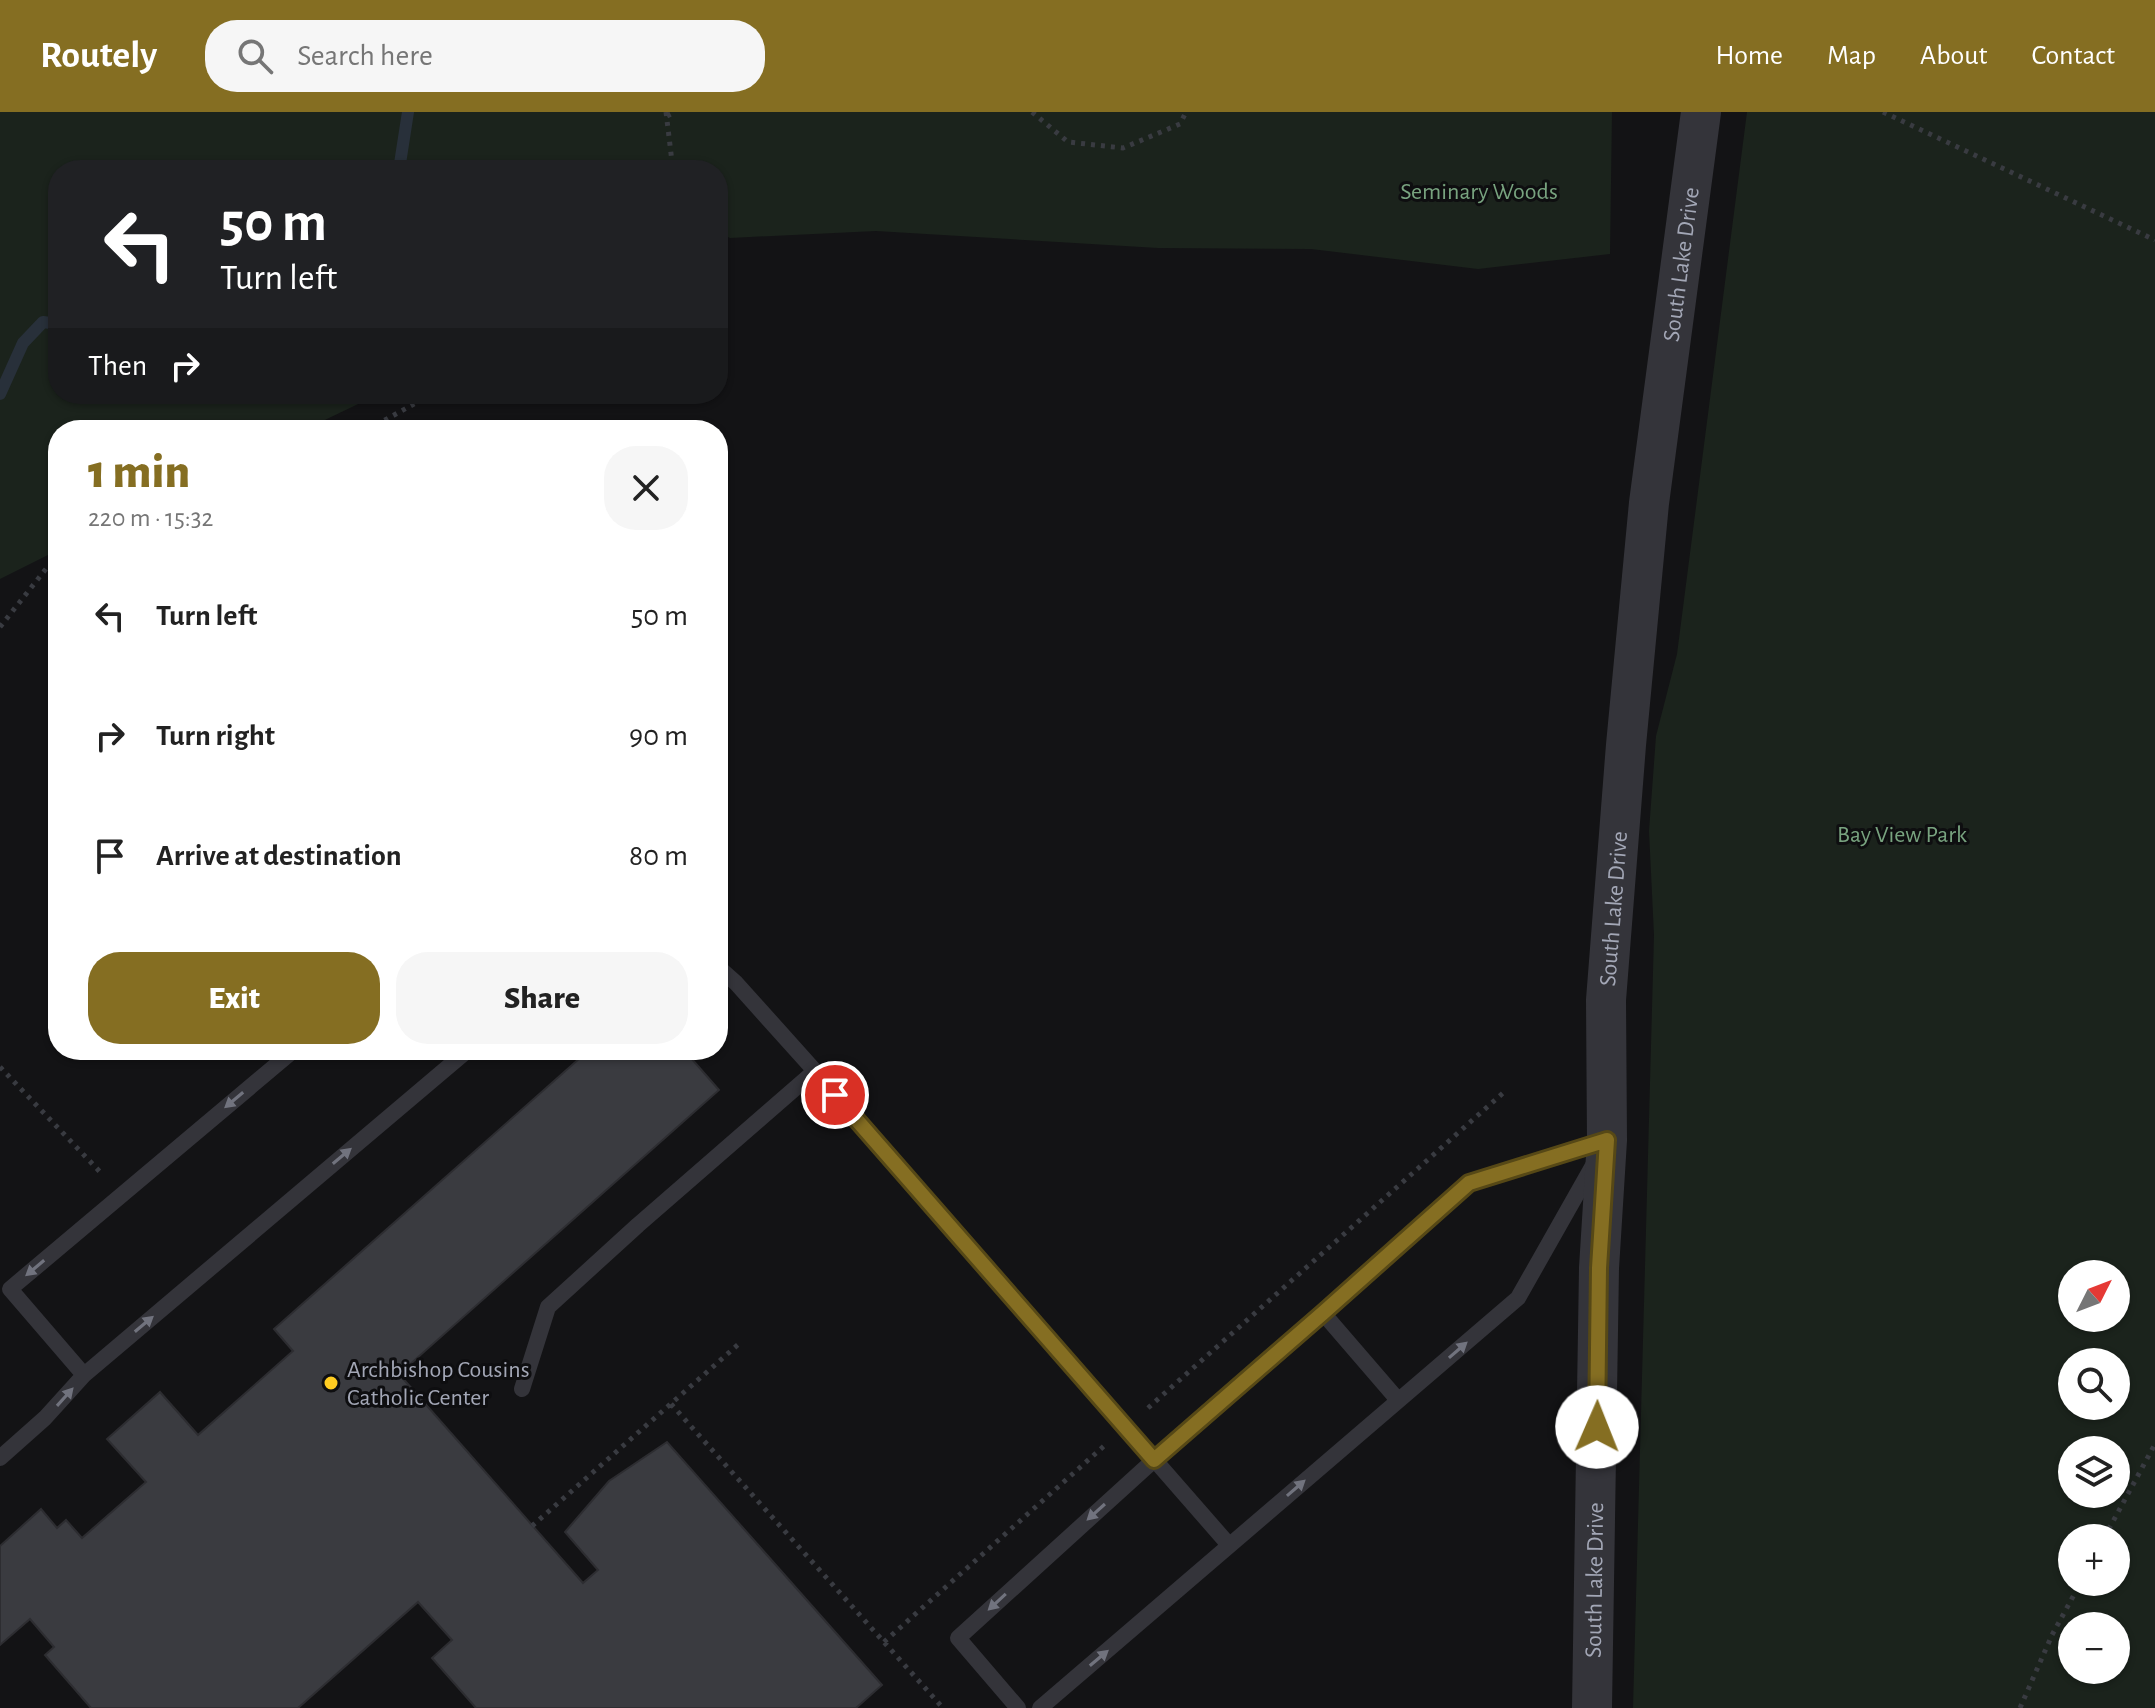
<!DOCTYPE html>
<html lang="en">
<head>
<meta charset="utf-8">
<style>
  body { margin:0; font-family:"Alegreya Sans",sans-serif; background:#f6f6f6; color:#222; height:100vh; display:flex; flex-direction:column; font-size:30px; white-space:nowrap }
  * { box-sizing:border-box; margin:0 }
  p { font-size:26px; color:#767676 }
  .icon { flex:none; width:44px; height:44px; fill:none; stroke:currentColor; stroke-width:2; stroke-linecap:round; stroke-linejoin:round }
  .map { position:relative; flex:1; overflow:hidden }
  .panel { position:absolute; left:48px; top:308px; width:680px; height:640px; display:flex; flex-direction:column; background:#fff; border-radius:32px; box-shadow:0 2px 6px #0004 }
  .panel>* { flex:none }
  .hud { position:absolute; left:48px; top:48px; width:680px; height:244px; border-radius:32px; box-shadow:0 2px 6px #0004; background:#202124; color:#fff; overflow:hidden }
  .needle { width:52px; rotate:48deg }
  .fabs { position:absolute; left:2058px; top:1148px; display:grid; gap:16px }
  .fabs a { display:grid; place-items:center; width:72px; height:72px; border-radius:50%; background:#fff; box-shadow:0 2px 6px #0004; font-size:40px }
  .pin { position:absolute; display:grid; place-items:center; width:68px; height:68px; color:#fff; margin:-34px; border:4px solid #fff; border-radius:50%; box-shadow:0 2px 8px #0007 }
  .me { position:absolute; width:88px; margin:-44px; rotate:1deg; stroke-linejoin:round; filter:drop-shadow(0 0 6px #0008) }
  .turn { display:flex; align-items:center; gap:28px; height:168px; padding:0 40px; font-size:36px }
  .turn .icon { width:104px; height:104px; stroke-width:2.5 }
  .turn b { display:block; font-size:56px; line-height:68px }
  .then { display:flex; align-items:center; height:76px; padding:0 40px; background:#0003; gap:16px; font-size:30px }
  .round { display:grid; place-items:center; flex:none; width:84px; height:84px; border-radius:32px; background:#f6f6f6 }
  .summary { display:flex; align-items:center; justify-content:space-between; height:136px; padding:0 40px }
  h1 { font-size:48px; font-weight:800; line-height:60px; color:#856e22 }
  .primary-button { display:flex; gap:16px; margin-top:auto; padding:16px 40px }
  .primary-button a { flex:1; height:92px; border-radius:32px; background:#856e22; color:#fff; font-size:32px; font-weight:800; line-height:92px; text-align:center }
  .primary-button a+a { background:#f6f6f6; color:#222 }
  ul { padding:0; list-style:none }
  li { display:flex; align-items:center; gap:24px; height:120px; padding:0 40px }
  li div { flex:1 }
  li b { display:block; font-size:30px }
  li em { font-style:normal }
  header { display:flex; align-items:center; gap:48px; box-sizing:border-box; height:112px; padding:0 40px; background:#856e22; color:#fff }
  header strong { font-size:38px }
  nav { display:flex; gap:44px; margin-inline-start:auto; font-size:28px }
  .search { width:560px; height:72px; background:#f6f6f6; display:flex; align-items:center; gap:20px; box-sizing:border-box; padding:0 28px; border-radius:32px; color:#767676; font-size:30px }
  .map>svg:first-child { display:block }
  .green { fill:#1b231c; fill-rule:evenodd }
  .lines { fill:none; stroke-linecap:round; stroke-linejoin:round }
  .stream { stroke:#28303a; stroke-width:12 }
  .building { fill:#3a3b40; stroke:#2d2d31; stroke-width:2 }
  .path { stroke:#393b41; stroke-width:5; stroke-dasharray:4 6; stroke-linecap:butt }
  .service { stroke:#34343a; stroke-width:16 }
  .tertiary { stroke:#34343a; stroke-width:40 }
  .oneway { fill:#71737e }
  .route-casing { stroke:#564816; stroke-width:20 }
  .route { stroke:#856e22; stroke-width:14 }
  .poi-dot { fill:#ffcc21; stroke:#0e0e10; stroke-width:3 }
  .labels { text-anchor:middle; stroke-width:6; stroke-linejoin:round; paint-order:stroke }
  .park-label { font-size:24px; fill:#78a37f; stroke:#0e0e10 }
  .street-label { font-size:24px; fill:#a3a7b6; stroke:#0e0e10 }
  .poi-label { font-size:24px; fill:#a3a7b6; stroke:#0e0e10; text-anchor:start }
</style>
</head>
<body>
<header>
<strong>Routely</strong>
<div class="search"><svg class="icon" aria-label="search" viewBox="0 0 24 24"><circle cx="10" cy="10" r="6"/><path d="M15 15l6 6"/></svg>Search here</div>
<nav><a>Home</a><a>Map</a><a>About</a><a>Contact</a></nav>
</header>
<div class="map">
<svg width="2155" height="1596" viewBox="0 0 2155 1596">
  <rect width="100%" height="100%" fill="#131315"/>
  <!-- green -->
  <path class="green" d="M0,0H1612L1610,142L1478,157L1311,137L1158,136L876,119L730,126L718,120V58H58V282H379L304,318H58V438L0,467Z
    M1747,0H2155V1596H1633L1654,823L1649,719L1656,624L1677,542ZM2072,1162H2116V1206H2072ZM2072,1250H2116V1294H2072ZM2072,1338H2116V1382H2072ZM2072,1426H2116V1470H2072ZM2072,1514H2116V1558H2072Z"/>
  <g class="lines">
    <!-- stream -->
    <path class="stream" d="M399,58L408,0
      M0,282L23,231L43,210L58,212"/>
  </g>
  <!-- building -->
  <path class="building" d="M589,938H684L719,978L399,1262L583,1471L598,1458L565,1420L609,1369L667,1330L882,1573L856,1596H476L432,1546L452,1528L418,1490L298,1596H91L45,1543L54,1535L30,1507L0,1533V1434L41,1397L57,1416L66,1408L82,1426L146,1370L107,1327L160,1280L198,1323L293,1239L274,1217Z"/>
  <g class="lines">
    <!-- path -->
    <path class="path" d="M666,0L673,58
      M1032,0L1068,30L1123,36L1180,12L1186,0
      M1883,0L2155,128
      M667,4L675,0
      M367,318L432,282
      M0,515L49,453L58,448
      M0,955L102,1062
      M671,1292L943,1596
      M1148,1296L1503,981
      M532,1414L741,1230
      M2104,1426L2155,1332
      M884,1530L1104,1334
      M2020,1596L2052,1523L2081,1470"/>
    <!-- service -->
    <path class="service" d="M718,855L736,871L815,959L1229,1433
      M1323,1201L1398,1288
      M84,1263L10,1177L294,938
      M522,1277L548,1195L638,1113L815,959
      M0,1346L45,1306L84,1263L468,938
      M1018,1596L958,1526L1154,1348L1323,1201L1469,1071L1606,1028
      M1040,1596L1518,1186L1595,1050"/>
    <!-- tertiary -->
    <path class="tertiary" id="s1" d="M1592,1596L1599,1156L1607,1028L1606,888L1626,633L1649,391L1701,0"/>
  </g>
  <!-- one-way arrows -->
  <defs><path id="oneway-solid" d="M-6-.8H1V-3.2L6.5 0L1 3.2V.8H-6Z" transform="scale(2)"/></defs>
  <g class="oneway">
    <use href="#oneway-solid" transform="translate(234 988) rotate(140)"/>
    <use href="#oneway-solid" transform="translate(342 1044) rotate(-40)"/>
    <use href="#oneway-solid" transform="translate(35 1156) rotate(140)"/>
    <use href="#oneway-solid" transform="translate(144 1212) rotate(-40)"/>
    <use href="#oneway-solid" transform="translate(1458 1238) rotate(-41)"/>
    <use href="#oneway-solid" transform="translate(65 1285) rotate(-48)"/>
    <use href="#oneway-solid" transform="translate(1296 1376) rotate(-41)"/>
    <use href="#oneway-solid" transform="translate(1096 1400) rotate(138)"/>
    <use href="#oneway-solid" transform="translate(997 1490) rotate(137)"/>
    <use href="#oneway-solid" transform="translate(1099 1546) rotate(-40)"/>
  </g>
  <g class="lines">
    <defs>
      <path id="route" d="M835,983L1154,1348L1323,1201L1469,1071L1607,1028L1599,1156L1597,1315"/>
    </defs>
    <!-- route casing -->
    <use href="#route" class="route-casing"/>
    <!-- route -->
    <use href="#route" class="route"/>
  </g>
  <!-- markers -->
  <circle class="poi-dot" cx="331" cy="1271" r="8"/>
  <g class="labels">
    <!-- park labels -->
    <g class="park-label">
      <text x="1479" y="87">Seminary Woods</text>
      <text x="1902" y="730">Bay View Park</text>
    </g>
    <!-- street labels -->
    <g class="street-label">
      <text dy="8" stroke="none"><textPath href="#s1" startOffset="1448">South Lake Drive</textPath></text>
      <text dy="8" stroke="none"><textPath href="#s1" startOffset="800">South Lake Drive</textPath></text>
      <text dy="8" stroke="none"><textPath href="#s1" startOffset="128">South Lake Drive</textPath></text>
    </g>
    <!-- poi labels -->
    <g class="poi-label">
      <text x="347" y="1265">Archbishop Cousins<tspan x="347" dy="28">Catholic Center</tspan></text>
    </g>
  </g>
</svg>
<div class="fabs">
<a><svg class="needle" viewBox="-14 -14 28 28"><path d="M0-13l5 13h-10z" fill="#e53935"/><path d="M0 13l5-13h-10z" fill="#767676"/></svg></a>
<a><svg class="icon" aria-label="search" viewBox="0 0 24 24"><circle cx="10" cy="10" r="6"/><path d="M15 15l6 6"/></svg></a>
<a><svg class="icon" aria-label="layers" viewBox="0 0 24 24"><path d="M12 4l9 5-9 5-9-5zM3 14l9 5 9-5"/></svg></a>
<a>+</a>
<a>−</a>
</div>
<div class="pin" style="left:835px;top:983px;background:#d93025"><svg class="icon" aria-label="arrive" viewBox="0 0 24 24"><path d="M6 21V4h12l-3 4 3 4H6"/></svg></div>
<svg class="me" style="left:1597px;top:1315px" viewBox="-20 -20 40 40"><circle r="19" fill="#fff"/><path d="M0-13L10 11 0 6-10 11z" fill="#856e22"/></svg>
<div class="hud">
<div class="turn"><svg class="icon" aria-label="left" viewBox="0 0 24 24"><path d="M17 20v-9H6M10 6l-5 5 5 5"/></svg><div><b>50 m</b>Turn left</div></div>
<div class="then">Then<svg class="icon" aria-label="right" viewBox="0 0 24 24"><path d="M7 20v-9h11M14 6l5 5-5 5"/></svg></div>
</div>
<section class="panel">
<div class="summary"><div><h1>1 min</h1><p>220 m · 15:32</p></div><a class="round"><svg class="icon" aria-label="close" viewBox="0 0 24 24"><path d="M6 6l12 12M18 6L6 18"/></svg></a></div>
<ul>
<li><svg class="icon" aria-label="left" viewBox="0 0 24 24"><path d="M17 20v-9H6M10 6l-5 5 5 5"/></svg><div><b>Turn left</b></div><em>50 m</em></li>
<li><svg class="icon" aria-label="right" viewBox="0 0 24 24"><path d="M7 20v-9h11M14 6l5 5-5 5"/></svg><div><b>Turn right</b></div><em>90 m</em></li>
<li><svg class="icon" aria-label="arrive" viewBox="0 0 24 24"><path d="M6 21V4h12l-3 4 3 4H6"/></svg><div><b>Arrive at destination</b></div><em>80 m</em></li>
</ul>
<div class="primary-button"><a>Exit</a><a>Share</a></div>
</section>
</div>
</body>
</html>
